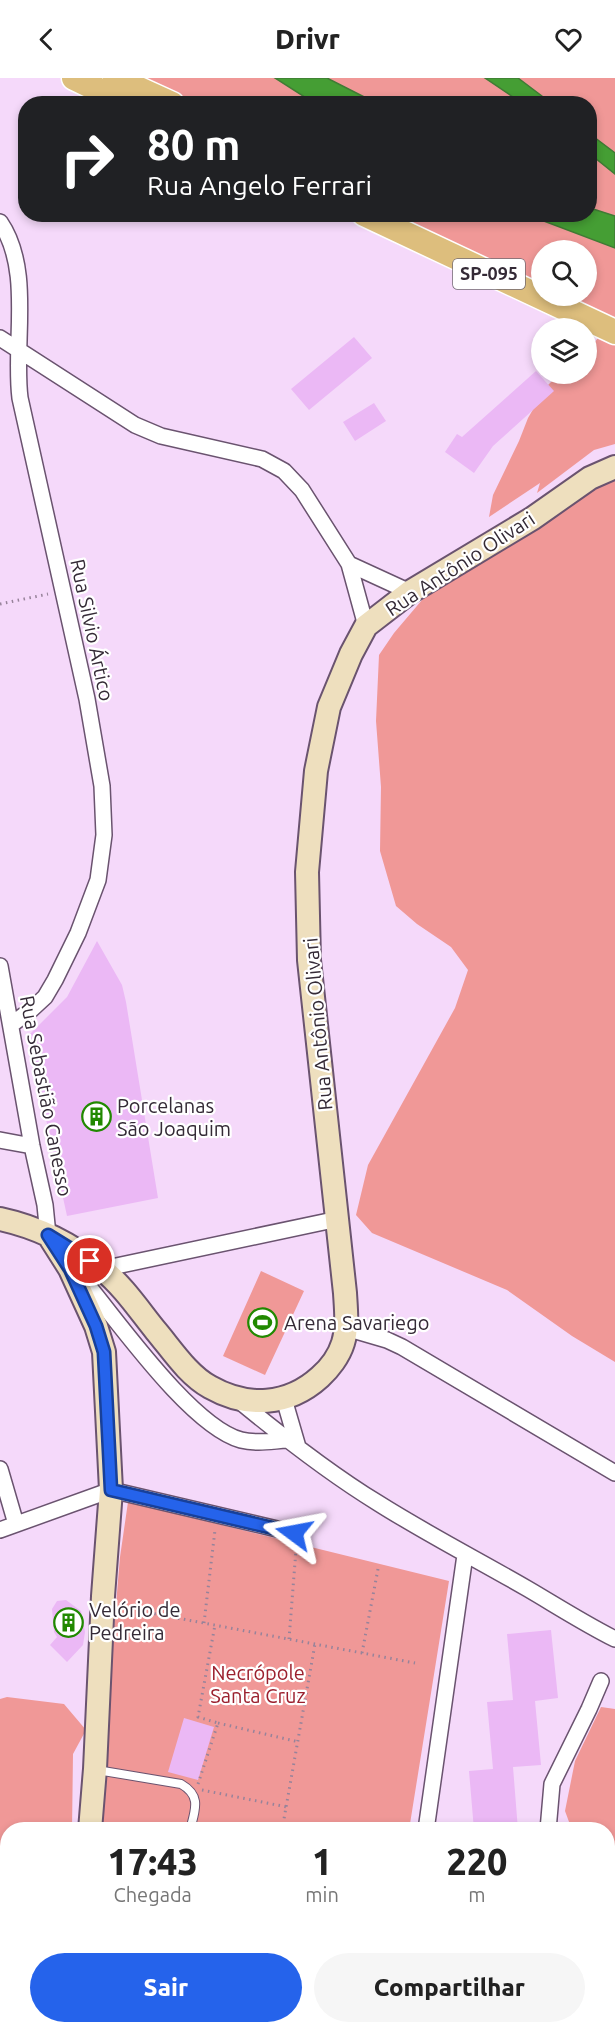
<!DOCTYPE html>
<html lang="pt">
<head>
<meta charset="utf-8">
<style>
  body { margin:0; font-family:Ubuntu,sans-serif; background:#f6f6f6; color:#222; height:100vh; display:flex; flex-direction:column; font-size:22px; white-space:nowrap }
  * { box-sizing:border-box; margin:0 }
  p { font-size:20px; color:#767676 }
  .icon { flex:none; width:33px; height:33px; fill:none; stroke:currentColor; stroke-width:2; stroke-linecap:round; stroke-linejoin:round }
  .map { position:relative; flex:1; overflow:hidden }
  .side { position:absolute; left:0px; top:1744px; width:615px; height:212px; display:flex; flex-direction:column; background:#fff; border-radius:24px 24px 0 0; box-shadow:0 3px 9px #0003 }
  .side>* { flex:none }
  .guide { position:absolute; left:18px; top:18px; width:579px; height:126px; border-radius:24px; box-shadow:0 3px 9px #0003; background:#202124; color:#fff; overflow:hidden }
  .tools { position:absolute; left:531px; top:162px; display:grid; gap:12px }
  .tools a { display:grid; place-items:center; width:66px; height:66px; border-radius:50%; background:#fff; box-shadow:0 3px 9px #0003; font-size:30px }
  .pin { position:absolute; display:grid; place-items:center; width:51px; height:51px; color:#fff; margin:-26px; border:3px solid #fff; border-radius:50%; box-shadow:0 2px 6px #0007 }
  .me { position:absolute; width:66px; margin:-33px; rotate:283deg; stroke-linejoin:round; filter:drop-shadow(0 0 4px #0008) }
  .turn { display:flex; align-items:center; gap:21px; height:126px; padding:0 30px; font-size:27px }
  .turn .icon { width:78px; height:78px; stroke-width:2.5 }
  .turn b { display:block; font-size:42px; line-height:51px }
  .eta { display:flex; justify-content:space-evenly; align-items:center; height:102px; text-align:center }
  .eta b { font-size:36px; font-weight:800; line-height:42px }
  .primary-button { display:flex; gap:12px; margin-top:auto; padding:12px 30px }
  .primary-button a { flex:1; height:69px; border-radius:36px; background:#2563eb; color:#fff; font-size:24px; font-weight:800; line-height:69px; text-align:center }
  .primary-button a+a { background:#f6f6f6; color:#222 }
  header { display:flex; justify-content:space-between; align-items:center; height:78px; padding:0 30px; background:#fff; font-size:27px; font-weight:800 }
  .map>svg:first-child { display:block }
  .green { fill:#f09897 }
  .water { fill:#459e34; stroke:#407b35; stroke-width:1.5 }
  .building { fill:#ebb8f5 }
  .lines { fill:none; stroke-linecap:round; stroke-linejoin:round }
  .lane-casing { stroke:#6a536f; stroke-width:10 }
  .street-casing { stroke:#6a536f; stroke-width:18 }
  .secondary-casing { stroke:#6a536f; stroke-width:26 }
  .primary-casing { stroke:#fff; stroke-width:27 }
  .path { stroke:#97839a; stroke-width:3; stroke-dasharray:1.5 4.5; stroke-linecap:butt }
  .lane { stroke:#fff; stroke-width:8 }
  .street { stroke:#fff; stroke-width:15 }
  .secondary { stroke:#eedfbe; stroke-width:22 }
  .primary { stroke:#ddbe7d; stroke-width:24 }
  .route-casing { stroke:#184099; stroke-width:15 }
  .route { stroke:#2563eb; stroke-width:10 }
  .labels { text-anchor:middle; stroke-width:4.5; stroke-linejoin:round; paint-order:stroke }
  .shield { fill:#fff; stroke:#716a72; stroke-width:1.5 }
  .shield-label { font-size:18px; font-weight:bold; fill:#342a36 }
  .street-label { font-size:20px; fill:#342a36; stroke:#fff }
  .poi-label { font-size:20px; fill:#342a36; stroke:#fff; text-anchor:start }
  .park-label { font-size:20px; fill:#9b202e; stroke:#fff }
</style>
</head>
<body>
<header><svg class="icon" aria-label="back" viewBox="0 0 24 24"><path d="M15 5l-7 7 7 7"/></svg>Drivr<svg class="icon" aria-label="heart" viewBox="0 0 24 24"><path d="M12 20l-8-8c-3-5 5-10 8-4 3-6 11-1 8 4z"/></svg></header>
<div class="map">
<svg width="615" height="1955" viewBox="0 0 615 1955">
  <rect width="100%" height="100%" fill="#f5d9fa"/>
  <!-- green -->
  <path class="green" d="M91,0H615V366L594,372L537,415L540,405L489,439L493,417L519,363L528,340L546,309L559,296H586L587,273L591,263L595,264L609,244L552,218H586V172H542L541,213L377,137L590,136V26H137Z
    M615,393V1284L572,1258L507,1212L372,1155L356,1137L368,1087L455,930L468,892L451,869L417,846L396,828L380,773L381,709L376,643L379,577L394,555L433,509Z
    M261,1193L304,1213L265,1297L223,1278Z
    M128,1424L449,1503L409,1752H97L120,1479Z
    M7,1619L64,1626L86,1652L73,1676L72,1752H8L7,1884L0,1891V1621Z
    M601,1629L615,1631V1856L608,1854V1752H572L565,1733L575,1683Z
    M7,1902L8,1948L287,1949L284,1955H0V1909Z"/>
  <!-- water -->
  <path class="water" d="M275,0H327L376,25H314Z
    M485,0H518L551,25H522Z
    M590,56L615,75V96L590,76Z
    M590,130L615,138V170L528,137L590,136Z"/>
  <!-- building -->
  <path class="building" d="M354,259L372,280L309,332L291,311Z
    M536,293L554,313L493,368L474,395L445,374L457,356L462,359Z
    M374,325L386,343L355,363L343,344Z
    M97,863L122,907L126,924L158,1120L67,1138L28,958L67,919Z
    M66,1522L81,1533L85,1554L83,1567L67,1584L50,1567L57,1559L54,1554L52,1531L57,1523Z
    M551,1552L558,1620L535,1623L541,1687L513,1689L518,1752H474L469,1693L493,1691L487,1624L513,1622L507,1556Z
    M184,1640L214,1649L198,1702L168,1694Z"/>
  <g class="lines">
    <defs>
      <path id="lane" d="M97,1692L181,1706C202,1718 195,1732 190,1752
        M145,1955L147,1948"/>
      <path id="street" d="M0,144C33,192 13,265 20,320L87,621L102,708L104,757L98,802L78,855L55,902L45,919L32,931L11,947
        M0,260L135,347L161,358L262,381L284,393L302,412L349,486L366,548
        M349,486L410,514
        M0,888L32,1068L45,1127L48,1157
        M0,1062L32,1068
        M102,1191L338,1141
        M79,1199L90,1210C122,1249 193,1349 241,1362C257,1366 271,1363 287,1362
        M346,1250L387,1262L402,1269L615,1395
        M284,1321L298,1369
        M238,1322C283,1359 329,1395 378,1425C427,1456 478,1482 528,1511C557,1528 585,1546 615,1561
        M0,1391L16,1446
        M0,1452L111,1412L294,1455
        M426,1752L465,1477
        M548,1752L552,1706L589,1631L601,1603
        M608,1875L615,1872"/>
      <path id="secondary" d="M0,1141C37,1149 73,1167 102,1191C123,1208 139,1232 156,1253C172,1272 188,1297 210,1309C247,1330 288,1328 320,1299C329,1291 339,1278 343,1265C348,1249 346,1232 345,1215L309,882L307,794L316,693L329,629L351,576L366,548L410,514L533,440L590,400L615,389
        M51,1161L70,1191L96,1248L104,1274L111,1412L103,1518L95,1691L90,1752
        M0,1900L8,1893"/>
      <path id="primary" d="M74,0L128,26
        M115,0L172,26
        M364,136L615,254"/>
    </defs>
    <!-- lane casing -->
    <use href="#lane" class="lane-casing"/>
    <!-- street casing -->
    <use href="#street" class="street-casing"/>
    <!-- secondary casing -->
    <use href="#secondary" class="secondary-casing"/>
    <!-- primary casing -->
    <use href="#primary" class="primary-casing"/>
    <!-- path -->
    <path class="path" d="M0,526L48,516
      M119,1529L415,1585
      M204,1545L215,1452
      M289,1561L296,1472
      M362,1575L378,1491
      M218,1645L299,1664
      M198,1706L218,1645L198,1639L215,1547
      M202,1712L287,1729
      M282,1752L315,1566
      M219,1955L222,1948"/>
    <!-- lane -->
    <use href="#lane" class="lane"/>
    <!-- street -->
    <use href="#street" class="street"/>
    <!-- secondary -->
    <use href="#secondary" class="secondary"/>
    <!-- primary -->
    <use href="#primary" class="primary"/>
  </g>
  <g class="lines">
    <defs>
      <path id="route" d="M90,1183L48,1157L70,1191L96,1248L104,1274L111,1412L294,1455"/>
    </defs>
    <!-- route casing -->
    <use href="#route" class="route-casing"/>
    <!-- route -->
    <use href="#route" class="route"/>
  </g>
  <!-- icons -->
  <defs>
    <symbol id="building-ring" viewBox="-11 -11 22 22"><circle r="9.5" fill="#fff" stroke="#218900" stroke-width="1.5"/><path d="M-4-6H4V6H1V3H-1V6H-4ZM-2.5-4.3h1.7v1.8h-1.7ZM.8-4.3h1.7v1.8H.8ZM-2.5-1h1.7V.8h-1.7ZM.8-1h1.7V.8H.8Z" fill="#218900"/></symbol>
    <symbol id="stadium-ring" viewBox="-11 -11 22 22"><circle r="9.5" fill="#fff" stroke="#218900" stroke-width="1.5"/><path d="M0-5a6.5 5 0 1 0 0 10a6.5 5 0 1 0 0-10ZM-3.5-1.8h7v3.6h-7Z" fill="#218900"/></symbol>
  </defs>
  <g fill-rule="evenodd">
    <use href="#building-ring" x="80" y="1022" width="33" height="33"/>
    <use href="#stadium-ring" x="246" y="1228" width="33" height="33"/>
    <use href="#building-ring" x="52" y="1528" width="33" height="33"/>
  </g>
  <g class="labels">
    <!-- shield labels -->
    <rect class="shield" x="453" y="181" width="72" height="30" rx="4.5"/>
    <g class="shield-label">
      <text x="489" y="202">SP-095</text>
    </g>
    <!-- street labels -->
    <g class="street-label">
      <text transform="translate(460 486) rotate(-33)" y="7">Rua Antônio Olivari</text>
      <text transform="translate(92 552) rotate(78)" y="7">Rua Silvio Ártico</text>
      <text transform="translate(318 946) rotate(-95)" y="7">Rua Antônio Olivari</text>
      <text transform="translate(46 1018) rotate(79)" y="7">Rua Sebastião Canesso</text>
    </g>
    <!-- poi labels -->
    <g class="poi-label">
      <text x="117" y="1035">Porcelanas<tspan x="117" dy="23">São Joaquim</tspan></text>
      <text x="284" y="1252">Arena Savariego</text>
      <text x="89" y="1539">Velório de<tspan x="89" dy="23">Pedreira</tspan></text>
    </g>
    <!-- park labels -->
    <g class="park-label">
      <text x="258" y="1602">Necrópole<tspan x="258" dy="23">Santa Cruz</tspan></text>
    </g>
  </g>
</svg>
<div class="tools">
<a><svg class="icon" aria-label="search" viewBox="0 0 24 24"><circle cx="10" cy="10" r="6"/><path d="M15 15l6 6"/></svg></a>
<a><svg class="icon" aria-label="layers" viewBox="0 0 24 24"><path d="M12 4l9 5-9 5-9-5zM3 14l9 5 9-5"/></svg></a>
</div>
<div class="pin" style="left:90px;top:1183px;background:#d93025"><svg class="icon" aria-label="arrive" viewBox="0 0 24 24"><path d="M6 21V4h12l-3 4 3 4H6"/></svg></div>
<svg class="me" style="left:294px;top:1455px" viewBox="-20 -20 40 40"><path d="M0-17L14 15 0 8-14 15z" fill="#2563eb" stroke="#fff" stroke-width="4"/></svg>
<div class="guide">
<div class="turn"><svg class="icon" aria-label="right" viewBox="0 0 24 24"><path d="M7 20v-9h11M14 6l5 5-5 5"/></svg><div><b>80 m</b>Rua Angelo Ferrari</div></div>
</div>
<section class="side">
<div class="eta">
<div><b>17:43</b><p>Chegada</p></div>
<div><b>1</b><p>min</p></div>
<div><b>220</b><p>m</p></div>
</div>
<div class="primary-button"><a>Sair</a><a>Compartilhar</a></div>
</section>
</div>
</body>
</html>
